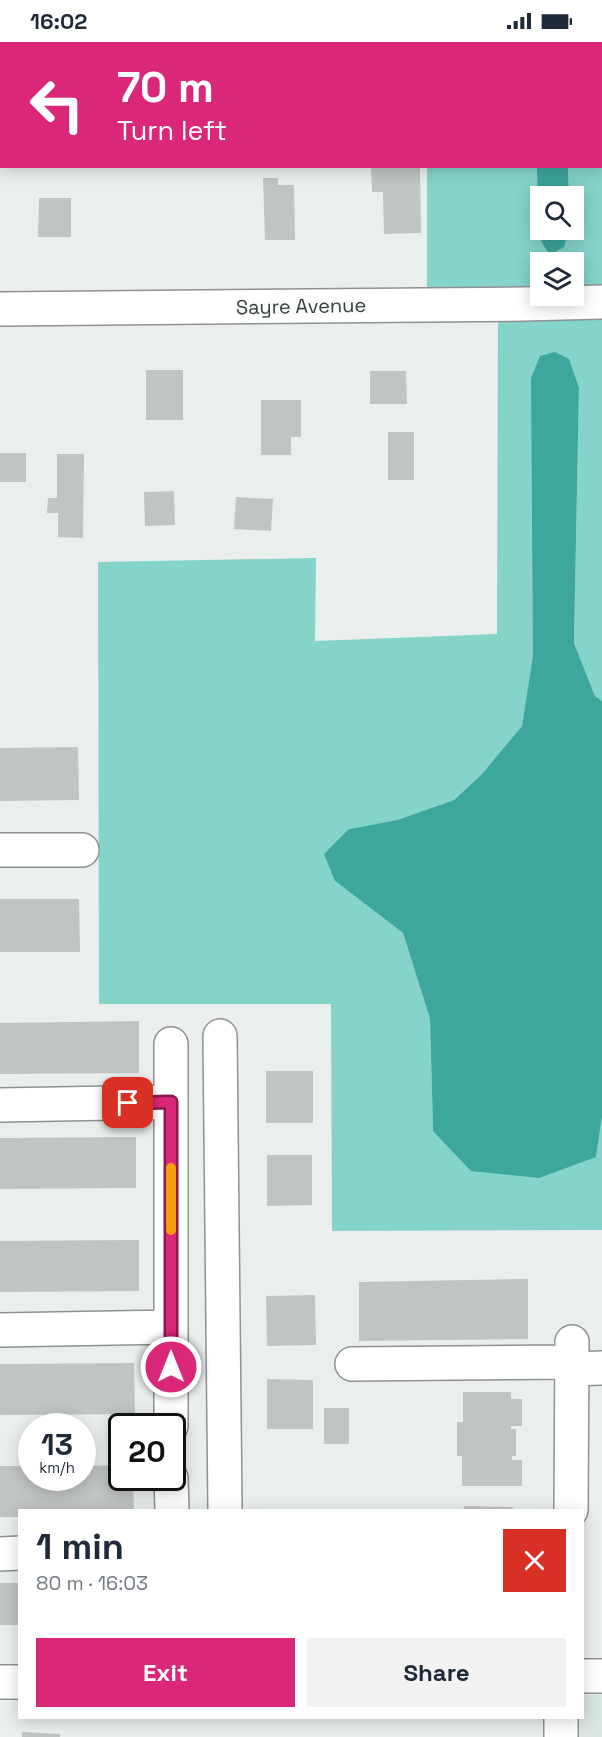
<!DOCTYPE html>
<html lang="en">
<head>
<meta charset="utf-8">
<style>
  body { margin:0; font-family:"Space Grotesk",sans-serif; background:#f2f2f3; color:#1f2937; height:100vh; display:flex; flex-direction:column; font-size:22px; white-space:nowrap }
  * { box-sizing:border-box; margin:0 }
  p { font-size:20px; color:#747a83 }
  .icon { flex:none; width:33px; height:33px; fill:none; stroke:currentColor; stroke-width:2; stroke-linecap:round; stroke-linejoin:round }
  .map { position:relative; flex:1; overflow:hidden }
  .drawer { position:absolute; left:18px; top:1467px; width:566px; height:210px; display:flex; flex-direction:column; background:#fff; border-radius:0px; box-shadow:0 3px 15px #0003 }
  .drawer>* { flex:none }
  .banner { position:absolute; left:0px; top:0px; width:603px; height:126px; box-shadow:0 3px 15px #0003; background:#db2777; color:#fff; overflow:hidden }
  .fabs { position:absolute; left:530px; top:144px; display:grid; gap:12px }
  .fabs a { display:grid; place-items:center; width:54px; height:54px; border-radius:0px; background:#fff; box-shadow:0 3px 15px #0003; font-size:30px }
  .speed { position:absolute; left:18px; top:1371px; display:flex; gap:12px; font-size:30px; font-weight:700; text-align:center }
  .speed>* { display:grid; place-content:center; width:78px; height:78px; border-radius:50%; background:#fff; box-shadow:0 3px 15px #0003; line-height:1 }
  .speed small { font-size:15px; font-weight:400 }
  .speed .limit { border:3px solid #111; border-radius:9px; background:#fff; color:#111 }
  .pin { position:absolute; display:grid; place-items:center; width:51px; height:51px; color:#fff; margin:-26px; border-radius:12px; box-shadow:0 3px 9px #0006 }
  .me { position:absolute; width:66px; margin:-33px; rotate:0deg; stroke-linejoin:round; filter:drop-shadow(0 0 4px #0008) }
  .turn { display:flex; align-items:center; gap:21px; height:126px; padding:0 18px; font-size:27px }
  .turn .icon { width:78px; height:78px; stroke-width:2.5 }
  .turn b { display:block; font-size:42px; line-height:51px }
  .round { display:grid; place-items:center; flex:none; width:63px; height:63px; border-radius:0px; background:#f2f2f3 }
  .head { display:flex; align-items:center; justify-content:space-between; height:102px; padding:0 18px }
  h1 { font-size:36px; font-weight:700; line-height:45px }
  .button { display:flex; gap:12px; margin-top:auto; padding:12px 18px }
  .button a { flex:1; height:69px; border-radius:0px; background:#db2777; color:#fff; font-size:24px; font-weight:700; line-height:69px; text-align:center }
  .button a+a { background:#f2f2f3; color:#1f2937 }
  .status { display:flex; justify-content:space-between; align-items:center; height:42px; padding:0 30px; background:#fff; direction:ltr }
  .status svg { height:16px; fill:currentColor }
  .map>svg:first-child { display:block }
  .built { fill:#d8e5e3 }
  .green { fill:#85d4ca }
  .water { fill:#3da79c }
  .building { fill:#c0c4c3 }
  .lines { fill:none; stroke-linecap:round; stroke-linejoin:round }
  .minor-casing { stroke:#8e9291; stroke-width:36 }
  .minor { stroke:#fff; stroke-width:33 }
  .route-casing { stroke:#8e194d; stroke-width:15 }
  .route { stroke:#db2777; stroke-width:10 }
  .slow { stroke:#f59e0b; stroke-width:10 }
  .labels { text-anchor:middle; stroke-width:6; stroke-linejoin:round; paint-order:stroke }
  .street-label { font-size:20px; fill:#3b3d3d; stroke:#f8fcfb }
</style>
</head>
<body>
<div class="status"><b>16:02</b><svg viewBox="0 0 49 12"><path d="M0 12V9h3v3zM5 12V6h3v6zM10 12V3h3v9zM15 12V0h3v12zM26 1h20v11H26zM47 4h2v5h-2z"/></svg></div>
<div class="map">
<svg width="602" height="1695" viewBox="0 0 602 1695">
  <rect width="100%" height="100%" fill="#eaefee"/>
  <!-- built -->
  <path class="built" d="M582,1653H602V1695H544V1676H582Z"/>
  <!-- green -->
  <path class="green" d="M564,0H602V245H573V220H540V246H427V125H537L538,185L542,201L564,205L569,188H573V154H569L568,125L602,124V2L564,1Z
    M602,272V659L595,654L574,601L579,346L522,684L481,733L454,758L397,778L349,787L335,839L403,891L430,977L433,1089L596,1115L602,1075V1188L332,1189L331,962H99L98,520L316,516L315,599L497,592L498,273Z"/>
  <!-- water -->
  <path class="water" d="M537,125H568L569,154H540V188H569L564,205L550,213L542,201L538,185Z
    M555,310L569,317L579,346L574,601L595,654L602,659V1075L596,1115L539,1136L471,1129L433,1089L430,977L403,891L335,839L324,812L349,787L397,778L454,758L481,733L522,684L533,614L531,336L540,314Z"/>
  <!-- building -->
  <path class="building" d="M371,124H420L421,191L384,192L383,150H372Z
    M263,136H278V143H294L295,198H265Z
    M39,156H71V195H38Z
    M146,328H183V378H146Z
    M370,329H406L407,362H370Z
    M261,358H301V395H291V413H261Z
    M388,390H414V438H388Z
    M0,411H26V440H0Z
    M57,412H84L83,496L58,495V471H47L48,456H57Z
    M174,449L175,483L145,484L144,450Z
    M236,455L273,457L271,489L234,487Z
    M78,705L79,758L0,759V706Z
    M0,857H79L80,910H0Z
    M139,979V1031L0,1032V981Z
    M266,1029H313V1081H266Z
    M136,1095V1146L0,1147V1096Z
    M267,1113H312V1163L267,1164Z
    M139,1198V1249L0,1250V1199Z
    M528,1237V1297L359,1299V1240Z
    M315,1253L316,1303L267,1304L266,1254Z
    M134,1321L135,1372L0,1373V1322Z
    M267,1337L313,1338V1387H267Z
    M463,1350H511V1357H522V1384H511V1387H516V1414H512V1418H522V1444H462V1414H457V1380H463Z
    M324,1366H349V1402H324Z
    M122,1423V1436H133L134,1468H20V1475H0V1424H32V1436H82V1424Z
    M464,1464L513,1465L512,1468H464Z
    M0,1541H20V1583H0Z
    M22,1690L60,1692V1695H22Z"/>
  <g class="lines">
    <defs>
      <path id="minor" d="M0,267L524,262L602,260
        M0,808H82
        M220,994L225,1468
        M171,1002V1384
        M0,1063L171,1060
        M0,1288L171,1285
        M352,1322L572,1320
        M572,1327L602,1326
        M171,1436L172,1468
        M571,1468L572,1300
        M0,1512L20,1511
        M582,1634H602
        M0,1640H20
        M561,1676V1695"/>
    </defs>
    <!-- minor casing -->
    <use href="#minor" class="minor-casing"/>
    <!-- minor -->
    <use href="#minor" class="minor"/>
  </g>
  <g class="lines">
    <defs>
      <path id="route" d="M128,1061L171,1060V1325"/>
    </defs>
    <!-- route casing -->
    <use href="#route" class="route-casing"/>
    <!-- route -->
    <use href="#route" class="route"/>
    <!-- slow -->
    <path class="slow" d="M171,1126V1188"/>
  </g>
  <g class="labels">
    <!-- street labels -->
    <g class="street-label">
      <text transform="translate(301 264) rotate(-1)" y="7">Sayre Avenue</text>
    </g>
  </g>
</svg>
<div class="fabs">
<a><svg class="icon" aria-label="search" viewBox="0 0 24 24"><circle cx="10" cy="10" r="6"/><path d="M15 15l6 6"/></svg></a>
<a><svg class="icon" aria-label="layers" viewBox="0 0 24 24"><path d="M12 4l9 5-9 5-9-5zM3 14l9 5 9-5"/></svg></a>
</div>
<div class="speed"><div>13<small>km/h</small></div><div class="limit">20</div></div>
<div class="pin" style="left:128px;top:1061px;background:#d93025"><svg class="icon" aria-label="arrive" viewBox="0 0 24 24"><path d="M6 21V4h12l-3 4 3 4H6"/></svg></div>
<svg class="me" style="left:171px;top:1325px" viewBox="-20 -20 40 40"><circle r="17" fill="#db2777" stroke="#fff" stroke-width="3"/><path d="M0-11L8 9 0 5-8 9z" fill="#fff"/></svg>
<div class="banner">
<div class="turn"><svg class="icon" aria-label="left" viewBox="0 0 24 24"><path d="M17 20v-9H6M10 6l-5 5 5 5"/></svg><div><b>70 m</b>Turn left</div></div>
</div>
<section class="drawer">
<div class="head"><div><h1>1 min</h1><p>80 m · 16:03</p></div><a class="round" style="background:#d93025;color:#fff"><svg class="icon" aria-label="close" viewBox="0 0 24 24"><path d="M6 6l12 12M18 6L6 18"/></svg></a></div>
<div class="button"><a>Exit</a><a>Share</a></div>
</section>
</div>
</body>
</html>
